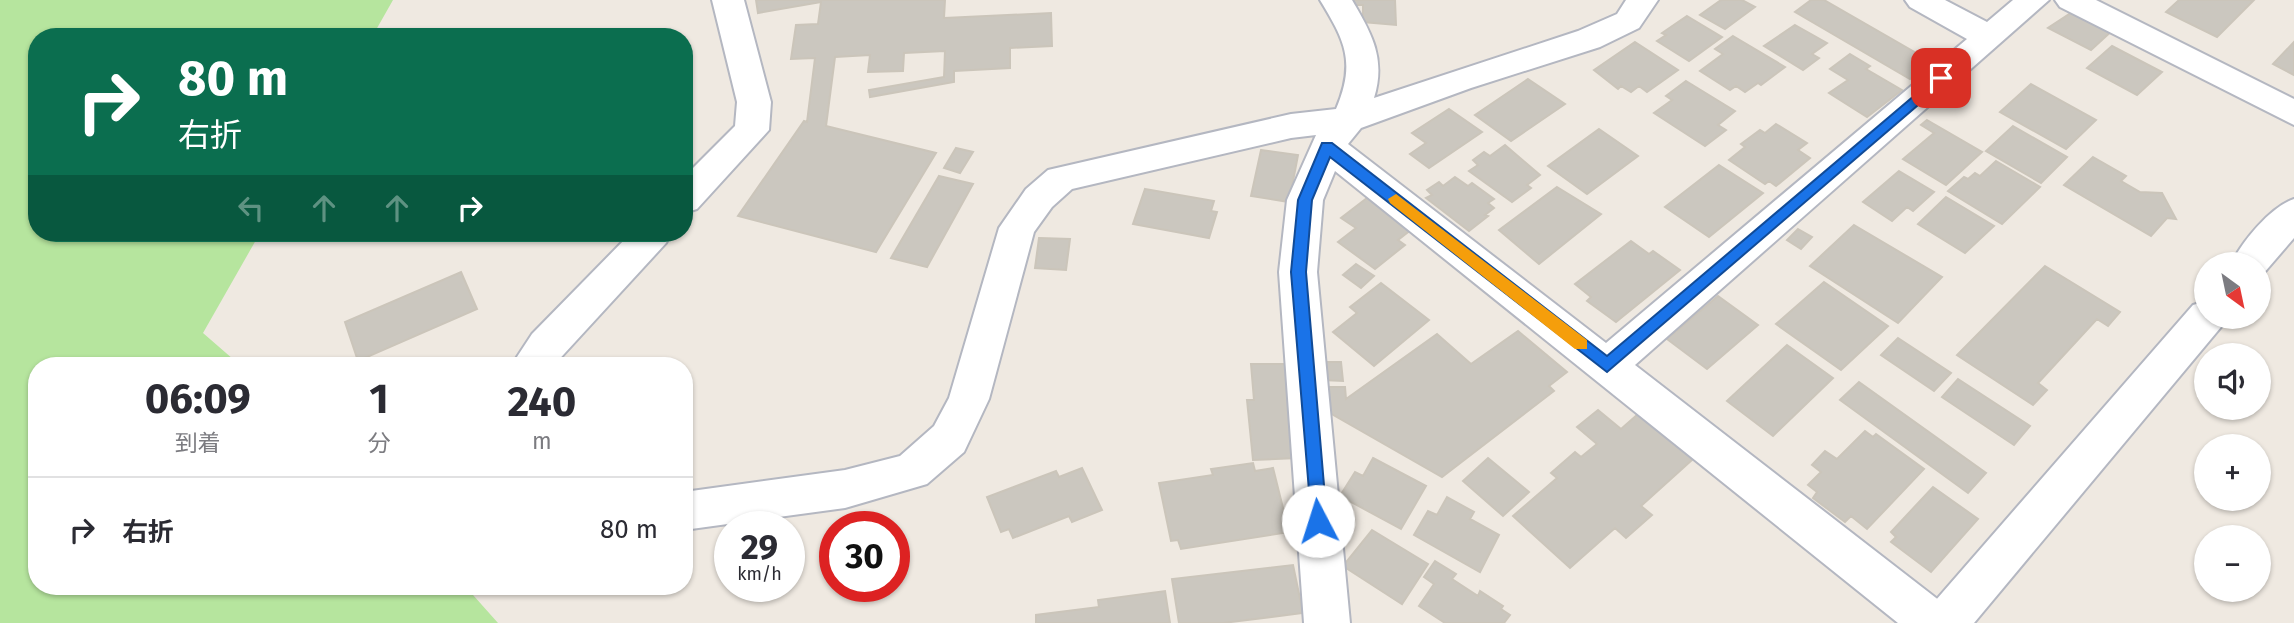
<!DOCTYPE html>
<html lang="ja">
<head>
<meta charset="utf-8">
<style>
  body { margin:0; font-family:"Fira Sans","Noto Sans JP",sans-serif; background:#f7f7f7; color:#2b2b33; height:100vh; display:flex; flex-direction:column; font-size:26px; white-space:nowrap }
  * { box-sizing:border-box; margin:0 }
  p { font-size:23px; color:#7c7c81 }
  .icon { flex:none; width:38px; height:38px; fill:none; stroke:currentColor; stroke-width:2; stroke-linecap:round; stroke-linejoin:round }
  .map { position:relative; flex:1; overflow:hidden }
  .panel { position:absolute; left:28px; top:357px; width:665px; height:238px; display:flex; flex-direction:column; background:#fff; border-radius:28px; box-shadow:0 2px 5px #0004 }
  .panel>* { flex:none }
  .top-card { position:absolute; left:28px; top:28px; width:665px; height:214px; border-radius:28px; box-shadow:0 2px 5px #0004; background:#0b6e4f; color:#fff; overflow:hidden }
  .needle { width:46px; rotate:147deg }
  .fabs { position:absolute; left:2194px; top:252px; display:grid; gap:14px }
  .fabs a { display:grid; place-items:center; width:77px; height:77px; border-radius:50%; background:#fff; box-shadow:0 2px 5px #0004; font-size:35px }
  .speed { position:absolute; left:714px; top:511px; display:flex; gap:14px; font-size:35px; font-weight:700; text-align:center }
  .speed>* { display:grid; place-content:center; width:91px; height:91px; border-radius:50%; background:#fff; box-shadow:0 2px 5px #0004; line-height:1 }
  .speed small { font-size:18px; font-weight:400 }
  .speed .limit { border:10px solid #d22; background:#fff; color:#111 }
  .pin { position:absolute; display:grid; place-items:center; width:60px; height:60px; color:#fff; margin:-30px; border-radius:14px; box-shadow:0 4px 10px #0006 }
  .me { position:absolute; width:77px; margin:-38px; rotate:355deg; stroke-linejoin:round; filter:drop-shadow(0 0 5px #0008) }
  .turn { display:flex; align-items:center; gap:24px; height:147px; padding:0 35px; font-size:32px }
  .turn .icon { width:91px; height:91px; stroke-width:2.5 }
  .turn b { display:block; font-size:49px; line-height:60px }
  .lanes { display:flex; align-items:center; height:66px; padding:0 35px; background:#0003; justify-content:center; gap:35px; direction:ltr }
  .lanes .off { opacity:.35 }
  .eta { display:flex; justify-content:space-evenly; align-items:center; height:119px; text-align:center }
  .eta b { font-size:42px; font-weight:700; line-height:49px }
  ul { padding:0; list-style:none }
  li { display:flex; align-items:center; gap:21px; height:105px; padding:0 35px; border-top:2px solid #e1e1e2 }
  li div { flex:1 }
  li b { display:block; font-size:26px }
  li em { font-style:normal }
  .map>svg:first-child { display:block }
  .green { fill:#b6e59e }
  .building { fill:#cbc7bf; stroke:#cbc5ba; stroke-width:2 }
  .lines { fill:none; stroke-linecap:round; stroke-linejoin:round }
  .street-casing { stroke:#b4b7c1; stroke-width:4 }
  .secondary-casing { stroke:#b4b7c1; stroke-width:4 }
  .street { fill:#fff; fill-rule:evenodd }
  .secondary { fill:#fff; fill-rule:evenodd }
  .route { fill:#1a73e8; stroke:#114b97; stroke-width:2 }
  .slow { fill:#f59e0b }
</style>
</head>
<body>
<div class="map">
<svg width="2294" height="623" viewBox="0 0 2294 623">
  <rect width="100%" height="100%" fill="#efe9e1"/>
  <!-- green -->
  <path class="green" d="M0,0H393L372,37H37V233H260L203,333L241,366H37V586H465L498,623H0Z"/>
  <!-- building -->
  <path class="building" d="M756,0H945L944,18L1051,13L1052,46L1010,48V68L954,71V82L870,97L869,90L944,77L945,51L904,53L903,71L868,72L870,55L835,57L826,126L936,153L876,252L738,216L804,121L807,122L815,58L791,59L796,25L818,24L821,2L758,13Z
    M1354,0H1395L1396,25L1363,22V5H1354Z
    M1721,0H1742L1755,7L1725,29L1700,15Z
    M1811,0H1824L1932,62L1910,79L1795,12Z
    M2179,0H2254L2217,37L2166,12Z
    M2077,9L2115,28L2091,50L2048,28Z
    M1687,16L1722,37L1689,61L1657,41L1666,35L1662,33Z
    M1795,25L1827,43L1812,54L1819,58L1803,70L1764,46Z
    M1733,36L1785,67L1761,85L1758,83L1745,92L1736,86L1730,90L1700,71L1723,54L1715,49Z
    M1635,42L1678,70L1647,92L1639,86L1631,92L1621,86L1618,89L1594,70Z
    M2294,42V75L2273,64Z
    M2112,46L2162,72L2137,95L2087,68Z
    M1850,54L1870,66L1866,69L1902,90L1867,117L1829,93L1848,80L1830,69Z
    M1528,79L1565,104L1511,141L1475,115Z
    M1686,81L1735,111L1718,125L1726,130L1705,146L1654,113L1672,100L1666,96Z
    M2031,84L2096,120L2066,149L2000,112Z
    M1449,109L1482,132L1429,168L1410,154L1426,143L1412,133Z
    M1927,120L1982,152L1946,185L1903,159L1934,133L1921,125Z
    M1776,124L1807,143L1798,150L1810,158L1776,186L1769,181L1765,184L1729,160L1745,147L1741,144L1760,130L1765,133Z
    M2013,126L2067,157L2041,183L1986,151Z
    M1599,129L1638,156L1587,194L1548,166Z
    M1505,145L1540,175L1527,185L1531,188L1512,202L1469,171L1478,165L1473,160L1484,152L1490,156Z
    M956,148L973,152L960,173L944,168Z
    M1261,150L1298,155L1289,202L1251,196Z
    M2093,157L2126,176L2121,181L2140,192L2162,193L2176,219L2167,218L2151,236L2064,185Z
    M1996,161L2040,187L2002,224L1948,191L1964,177L1968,179L1975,173L1980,176Z
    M1719,165L1763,193L1709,237L1665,207Z
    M1899,171L1934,192L1913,211L1907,207L1892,221L1863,202Z
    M939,176L973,184L927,267L891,258Z
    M1455,177L1468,186L1472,183L1494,199L1488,203L1494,208L1485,215L1488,216L1469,231L1426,198L1432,195L1427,190L1439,182L1443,186Z
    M1557,187L1601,214L1539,264L1499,230Z
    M1145,189L1214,201L1211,211L1217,212L1209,238L1133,224Z
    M1946,197L1994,226L1965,253L1918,224Z
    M1367,198L1412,229L1398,240L1405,245L1375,269L1338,242L1356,228L1341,218Z
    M1854,225L1942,277L1898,323L1810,266Z
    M1798,229L1812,237L1801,249L1787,240Z
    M1039,238L1070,239L1066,270L1035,268Z
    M1631,241L1649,254L1653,251L1680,270L1616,322L1587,301L1591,297L1575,284Z
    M1356,264L1374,276L1361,288L1343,275Z
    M2045,266L2120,312L2108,326L2097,319L2038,383L2047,390L2033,405L1957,355Z
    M461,272L477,309L358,361L345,322Z
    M1824,282L1888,326L1841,370L1776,324Z
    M1381,283L1429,320L1374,366L1333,332L1357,313L1350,307Z
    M1718,296L1758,325L1707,369L1667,339Z
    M1518,331L1567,372L1549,386L1554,391L1442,477L1328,412L1326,387H1345L1346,399L1437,334L1471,364Z
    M1898,338L1951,373L1934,391L1881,355Z
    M1787,345L1833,378L1773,436L1727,401Z
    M1322,362H1341L1343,381L1323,380Z
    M1251,364H1286L1297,458L1253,460L1247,400H1254Z
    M1958,379L2030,426L2014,445L1942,397Z
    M1859,382L1986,473L1968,493L1840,400Z
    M1598,410L1621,429L1638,414L1693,459L1641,506L1652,515L1626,538L1615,528L1570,568L1513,516L1557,478L1551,473L1575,452L1581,457L1597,444L1577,427Z
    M1865,431L1873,437L1876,434L1924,469L1867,529L1851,516L1845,522L1813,498L1817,492L1808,485L1821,472L1812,465L1825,451L1837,459Z
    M1373,458L1426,486L1401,529L1340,496L1355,472L1363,476Z
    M1488,458L1529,492L1503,516L1463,481Z
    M1253,463L1255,471L1273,468L1289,532L1181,549L1178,540L1171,541L1159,483L1213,475L1211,469Z
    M1082,468L1102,510L1072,522L1069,516L1013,538L1009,529L1001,532L987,497L1056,471L1059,477Z
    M1933,487L1978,519L1931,572L1891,542L1896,537L1891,532Z
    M1447,497L1474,512L1470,519L1499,535L1480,572L1414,535L1428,511L1437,515Z
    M1372,530L1428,564L1402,604L1343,566Z
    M1435,561L1456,574L1452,579L1478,596L1480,591L1503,606L1501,609L1510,615L1504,623H1445L1419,606L1434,584L1424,577Z
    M1293,565L1303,613L1223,623H1179L1172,579Z
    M1165,591L1170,623H1036V615L1099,607L1098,600Z"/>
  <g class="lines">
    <defs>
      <path id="street" d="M712,0H744L771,102L769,130L697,209L684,213V177L735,126L737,102Z
        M1320,0H1352C1372,34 1386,59 1374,98L1578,31L1617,14L1626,0H1658L1639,28L1600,47L1471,88L1361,128L1348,144L1606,343L1967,39L1910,7L1905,0H1945L1987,22L2013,0H2049L1635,365L1949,608L1956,623H1898L1335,171L1323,200L1317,272L1350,623H1304L1279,272L1287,200L1316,135L1291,138L1072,189L1052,207L1034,232L989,399L964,452L927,484L845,508L684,530V492L845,470L900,456L934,426L949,398L999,228L1026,189L1048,170L1291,114L1336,109C1356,62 1345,41 1320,0Z
        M2055,0H2096L2294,99V125L2060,7Z
        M631,233H671L666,243L553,366H511L532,334Z"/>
      <path id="secondary" d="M2294,199V238L2263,274L2259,276V264H2231C2242,242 2270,207 2294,199Z
        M2207,301V317H2226L2221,327L1974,623H1922L1929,608L2193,305Z"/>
    </defs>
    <!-- street casing -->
    <use href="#street" class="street-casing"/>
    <!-- secondary casing -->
    <use href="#secondary" class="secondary-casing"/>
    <!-- street -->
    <use href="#street" class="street"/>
    <!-- secondary -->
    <use href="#secondary" class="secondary"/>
  </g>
  <!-- route -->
  <path class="route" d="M1941,73L1948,78L1946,81L1607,372L1330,157L1312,200L1306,272L1327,521L1325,527H1312L1291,272L1298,200L1322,143H1332L1607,356Z"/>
  <!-- slow -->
  <path class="slow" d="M1396,194L1587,340V349H1575L1390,203L1388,199Z"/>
</svg>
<div class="fabs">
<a><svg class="needle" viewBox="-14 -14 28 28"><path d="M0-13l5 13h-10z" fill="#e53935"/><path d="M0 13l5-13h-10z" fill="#7c7c81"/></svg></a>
<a><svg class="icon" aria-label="sound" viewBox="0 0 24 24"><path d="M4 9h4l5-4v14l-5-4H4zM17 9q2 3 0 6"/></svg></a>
<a>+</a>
<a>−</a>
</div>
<div class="speed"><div>29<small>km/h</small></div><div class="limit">30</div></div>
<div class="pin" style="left:1941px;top:78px;background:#d93025"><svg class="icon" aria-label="arrive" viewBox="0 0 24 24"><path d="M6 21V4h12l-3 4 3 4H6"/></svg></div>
<svg class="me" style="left:1318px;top:521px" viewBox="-20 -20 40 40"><circle r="19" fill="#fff"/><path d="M0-13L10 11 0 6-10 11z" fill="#1a73e8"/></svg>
<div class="top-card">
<div class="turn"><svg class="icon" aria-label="right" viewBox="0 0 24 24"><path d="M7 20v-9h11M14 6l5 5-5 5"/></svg><div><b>80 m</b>右折</div></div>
<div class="lanes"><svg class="icon off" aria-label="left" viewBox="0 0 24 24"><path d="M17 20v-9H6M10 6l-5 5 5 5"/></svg><svg class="icon off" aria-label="ahead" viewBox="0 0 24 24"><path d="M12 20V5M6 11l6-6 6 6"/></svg><svg class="icon off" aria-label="ahead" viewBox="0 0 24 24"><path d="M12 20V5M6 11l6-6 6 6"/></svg><svg class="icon" aria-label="right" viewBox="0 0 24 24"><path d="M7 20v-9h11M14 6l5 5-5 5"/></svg></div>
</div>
<section class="panel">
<div class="eta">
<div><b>06:09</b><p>到着</p></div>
<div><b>1</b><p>分</p></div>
<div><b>240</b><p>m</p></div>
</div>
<ul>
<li><svg class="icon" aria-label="right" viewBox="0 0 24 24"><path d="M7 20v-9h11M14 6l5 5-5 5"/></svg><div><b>右折</b></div><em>80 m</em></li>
</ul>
</section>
</div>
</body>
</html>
